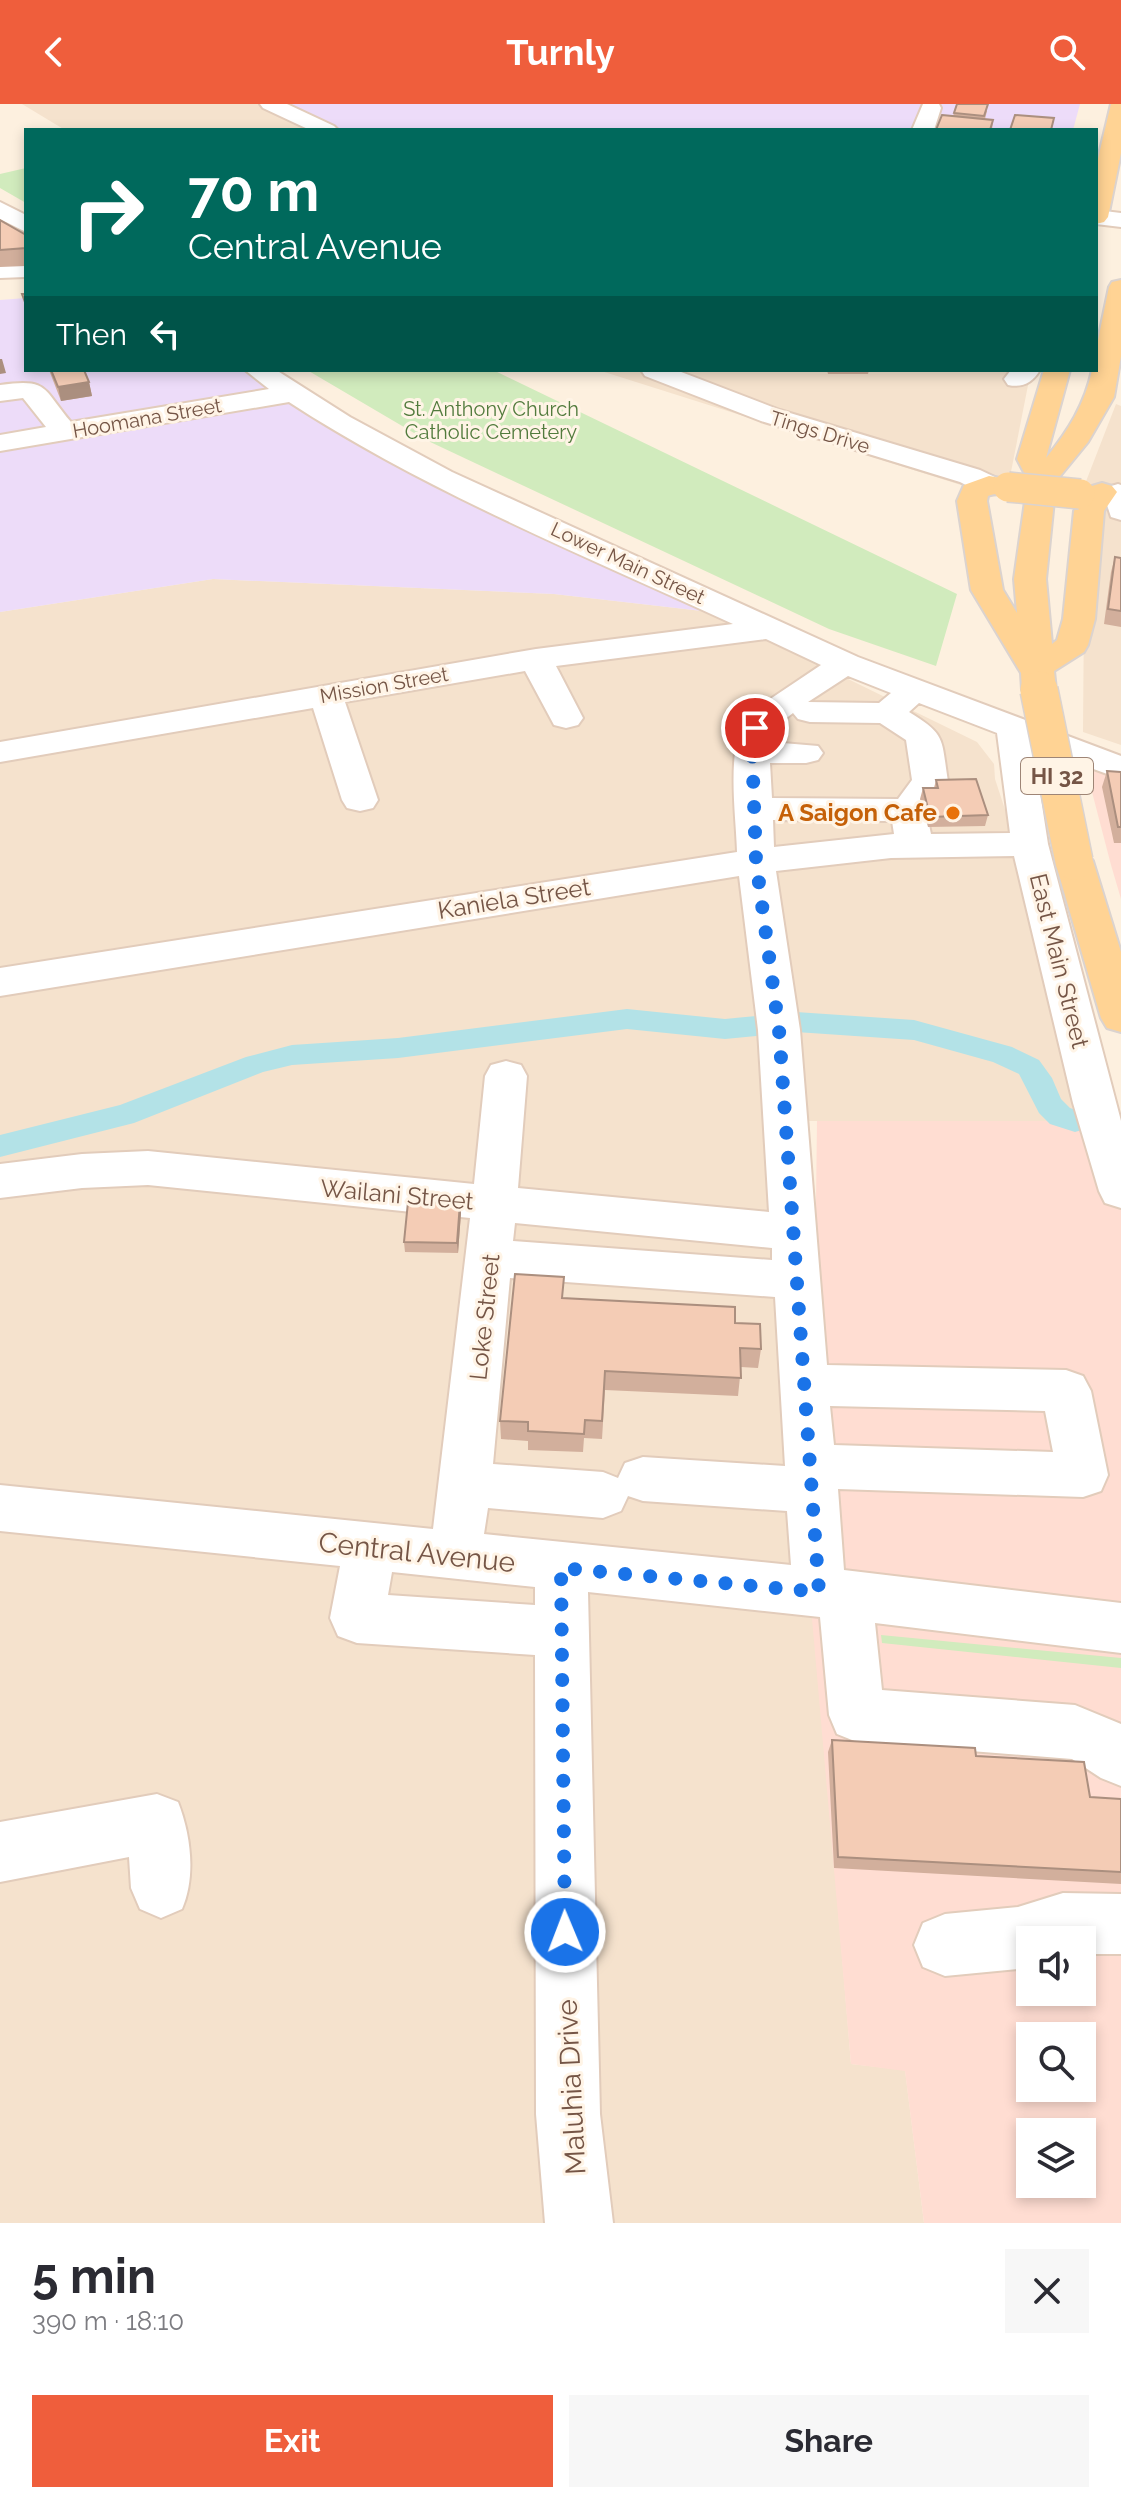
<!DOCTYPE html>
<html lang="en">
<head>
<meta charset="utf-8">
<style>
  body { margin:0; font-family:Raleway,sans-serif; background:#f7f7f7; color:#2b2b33; height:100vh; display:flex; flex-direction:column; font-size:30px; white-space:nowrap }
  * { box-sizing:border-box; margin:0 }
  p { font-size:26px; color:#7c7c81 }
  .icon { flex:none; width:44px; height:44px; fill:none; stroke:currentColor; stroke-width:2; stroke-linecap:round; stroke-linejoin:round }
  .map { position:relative; height:2119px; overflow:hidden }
  .details { display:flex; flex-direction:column; background:#fff; flex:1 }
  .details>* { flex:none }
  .top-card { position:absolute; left:24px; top:24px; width:1074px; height:244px; border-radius:0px; box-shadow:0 4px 12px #0003; background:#00695c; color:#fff; overflow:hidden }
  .controls { position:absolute; left:1016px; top:1822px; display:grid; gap:16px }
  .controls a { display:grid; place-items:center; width:80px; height:80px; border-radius:0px; background:#fff; box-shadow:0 4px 12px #0003; font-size:40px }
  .pin { position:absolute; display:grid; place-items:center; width:68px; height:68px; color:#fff; margin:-34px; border:4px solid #fff; border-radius:50%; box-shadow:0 2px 8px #0007 }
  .me { position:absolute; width:88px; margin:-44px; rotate:359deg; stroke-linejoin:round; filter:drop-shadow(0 0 6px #0008) }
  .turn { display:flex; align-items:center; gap:28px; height:168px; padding:0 32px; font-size:36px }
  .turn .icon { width:104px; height:104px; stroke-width:2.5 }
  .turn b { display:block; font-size:56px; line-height:68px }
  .then { display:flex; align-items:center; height:76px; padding:0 32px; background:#0003; gap:16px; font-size:30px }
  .round { display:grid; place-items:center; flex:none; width:84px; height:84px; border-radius:0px; background:#f7f7f7 }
  .overview { display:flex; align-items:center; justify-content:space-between; height:136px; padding:0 32px }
  h1 { font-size:48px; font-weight:700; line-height:60px }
  .cta { display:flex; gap:16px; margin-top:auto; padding:16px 32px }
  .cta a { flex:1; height:92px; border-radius:0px; background:#ef5e3c; color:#fff; font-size:32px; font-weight:700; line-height:92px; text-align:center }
  .cta a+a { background:#f7f7f7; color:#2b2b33 }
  header { display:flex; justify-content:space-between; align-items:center; height:104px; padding:0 32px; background:#ef5e3c; color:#fff; font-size:36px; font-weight:700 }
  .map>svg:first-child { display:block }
  .residential { fill:#f5e2cd }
  .commercial { fill:#ffddd2; fill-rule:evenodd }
  .education { fill:#eddcf9 }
  .green { fill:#d1ebbd }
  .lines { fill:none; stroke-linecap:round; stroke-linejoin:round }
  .canal { fill:#b3e2e7; fill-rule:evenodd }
  .minor-casing { stroke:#e2ccbb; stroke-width:4 }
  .major-casing { stroke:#dbd3cf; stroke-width:4 }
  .minor { fill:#fff; fill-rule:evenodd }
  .major { fill:#ffd394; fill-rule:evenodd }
  .major-bridge-far1-casing { stroke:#dbd3cf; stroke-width:32; stroke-linecap:butt }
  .major-bridge-casing { stroke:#dbd3cf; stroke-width:40; stroke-linecap:butt }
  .major-bridge-far1 { stroke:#ffd394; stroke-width:29 }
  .major-bridge { stroke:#ffd394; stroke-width:37 }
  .wall { fill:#d2af9c }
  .shaded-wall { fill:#ab8f7f }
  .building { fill:#f4ccb5; stroke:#ab8f7f; stroke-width:2 }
  .route { stroke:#1a73e8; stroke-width:14; stroke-dasharray:0 25.2 }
  .food-dot { fill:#e8710a; stroke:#fff4e6; stroke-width:3 }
  .labels { text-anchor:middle; stroke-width:6; stroke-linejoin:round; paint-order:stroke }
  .far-park-label { font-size:20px; fill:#527b3d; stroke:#fff4e6 }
  .far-street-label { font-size:20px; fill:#755546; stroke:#fff4e6 }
  .shield { fill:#fff4e6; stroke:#9e8576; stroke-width:2 }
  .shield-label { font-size:22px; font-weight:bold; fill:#755546 }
  .food-label { font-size:24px; font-weight:bold; fill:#c56008; stroke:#fff4e6; text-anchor:end }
  .street-label { font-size:24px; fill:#755546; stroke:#fff4e6 }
  .near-street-label { font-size:28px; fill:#755546; stroke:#fff4e6 }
</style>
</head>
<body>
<header><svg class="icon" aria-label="back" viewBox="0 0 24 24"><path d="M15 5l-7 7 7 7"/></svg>Turnly<svg class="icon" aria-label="search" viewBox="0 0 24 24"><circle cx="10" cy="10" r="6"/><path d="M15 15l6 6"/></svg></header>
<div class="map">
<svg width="1121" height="2119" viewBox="0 0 1121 2119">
  <rect width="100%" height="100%" fill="#fdf0df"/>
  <!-- residential -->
  <path class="residential" d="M22,0H270L327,26H65Z
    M598,266H1031L1009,378L983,388Z
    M1116,300L1121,302V641L1083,628L1085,380Z
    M213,475L554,490L711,508L977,638L994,660L995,675L1107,1017H773L851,1960L905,1966L924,2119H0V508Z"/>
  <!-- commercial -->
  <path class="commercial" d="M1086,665L1121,674V795L1111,761Z
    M817,1017H1107L1121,1052V2119H924L905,1967L851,1960L811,1503ZM1030,1836H1082V1888H1030ZM1030,1932H1082V1984H1030ZM1030,2028H1082V2080H1030Z"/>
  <!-- education -->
  <path class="education" d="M270,0H1080L1073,26H328Z
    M26,194V266H252L711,508L554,490L213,475L0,508V196Z"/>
  <!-- green -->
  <path class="green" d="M26,64V99L0,84V70Z
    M307,266H493L957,490L936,562L829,525L426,336Z
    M881,1531L1121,1554V1564L882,1539Z"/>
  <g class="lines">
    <!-- canal -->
    <path class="canal" d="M627,905L725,915L796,908L914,916L1012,943L1039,956L1052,974L1061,995L1070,1004L1085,1009L1090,1017L1085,1025L1075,1028L1050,1020L1039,1009L1019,970L993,958L914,936L796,928L725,935L627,925L398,954L292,961L263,968L134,1019L0,1053V1031L120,1001L246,953L292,941L398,934Z"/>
    <defs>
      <path id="minor" d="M260,0H287L334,22L338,26H310L263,4Z
        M923,0H939L941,4L934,26H912Z
        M0,98L26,111V128L0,115Z
        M1096,106L1121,109V123L1096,120Z
        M26,159V173L0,174V160Z
        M245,266H276L350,313L452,368L858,553L1121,652V675L1033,643L1048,740L1121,1017V1104L1105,1099L1099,1087L1073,999L1014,752L891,754L776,767L800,926L827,1261L1066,1266L1083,1272L1091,1287L1108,1371L1101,1387L1083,1393L838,1385L844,1466L1121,1499V1549L875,1519L882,1586L1075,1601L1121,1620V1682L1101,1674L1072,1655L857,1638L837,1630L829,1611L820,1513L588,1488L600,2010L613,2119H545L536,2010L535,1551L357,1539L338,1532L330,1514L340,1462L0,1427V1381L433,1425L470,1114L148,1081L82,1084L0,1094V1060L82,1050L148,1047L474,1080L485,972L491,961L506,957L521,961L527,972L518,1084L769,1108L758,926L739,772L0,892V864L737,748C736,708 725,643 748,610L821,561L766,535L556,562L583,614L578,621L566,624L554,621L525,567L345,598L378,696L373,704L360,707L347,704L342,696L313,604L0,658V638L536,545L733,520C584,451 427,388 289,298L0,347V331L46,323L23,294L0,297V281C49,274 42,284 71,318L269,285ZM848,572L891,589L879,599L808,598ZM919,599L997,629L1010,729L931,730L926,707L948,677C941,635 947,631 909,608ZM793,609L798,615L810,618L880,619L906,636L912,676L898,695L772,694L770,659H806L818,656L823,649L818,642L771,638L776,622ZM773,716L892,717L894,730L774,743ZM515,1119L772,1144V1156L513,1137ZM510,1174L775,1193L785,1362L643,1353L625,1359L618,1374L603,1368L493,1360ZM830,1302L1045,1307L1053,1348L834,1341ZM628,1392L643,1397L787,1407L791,1461L484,1430L488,1404L603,1414L621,1407ZM392,1468L535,1483V1501L388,1491Z
        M641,266H676L780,306L980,366L999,375L1004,381L999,387C984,391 974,385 960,378L761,317L645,272Z
        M1011,266H1040C1032,279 1023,284 1008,281L1004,275Z
        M1118,380L1121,381V416L1111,413L1103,389L1108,383Z
        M157,1690L178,1698C191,1731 196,1773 182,1805L161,1814L140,1805L131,1784L129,1753L0,1778V1718Z
        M1063,1789L1121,1790V1850H1082V1836H1030V1861L1018,1865L945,1872L923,1863L914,1841L923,1819L945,1810L1018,1803Z"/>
      <path id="major" d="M1111,0H1121V49L1108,113L1104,118L1096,120V63Z
        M1121,176V252L1114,293L1088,338L1056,377L1046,475L1052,540L1057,536L1063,515L1074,407L1092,382L1102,379L1112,382L1117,388L1104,407L1095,515L1088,541L1084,548L1054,567L1056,586L1051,593L1039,596L1027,593L1022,586L1021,569L971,486L957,397L964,381L989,372L1018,377L1023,383L1018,389C1008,392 997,388 988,392L987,397L1003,486L1017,509L1014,475L1028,376L1017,355L1044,266H1070L1046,354C1068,327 1085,300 1092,266H1096V246L1109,183L1112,178Z
        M1074,745L1087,749L1093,757L1121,848V928L1107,924L1101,914L1055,757L1061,749Z"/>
    </defs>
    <!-- minor casing -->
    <use href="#minor" class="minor-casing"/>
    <!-- major casing -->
    <use href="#major" class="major-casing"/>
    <!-- minor -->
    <use href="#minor" class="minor"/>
    <!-- major -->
    <use href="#major" class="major"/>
    <defs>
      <path id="major-bridge-far1" d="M1008,383L1080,390"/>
      <path id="major-bridge" d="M1039,586L1074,757"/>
    </defs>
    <!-- major-bridge-far1 casing -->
    <use href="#major-bridge-far1" class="major-bridge-far1-casing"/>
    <!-- major-bridge casing -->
    <use href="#major-bridge" class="major-bridge-casing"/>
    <!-- major-bridge-far1 -->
    <use href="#major-bridge-far1" class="major-bridge-far1"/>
    <!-- major-bridge -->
    <use href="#major-bridge" class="major-bridge"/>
  </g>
  <!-- wall -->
  <path class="wall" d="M987,7L985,15L993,16L992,26H936L953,12L954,9Z
    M0,116L26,131V162L0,163Z
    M49,266H84L89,278L92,292L61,297Z
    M827,266H869L868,270H828Z
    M1115,453L1121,454V523L1104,520L1111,468Z
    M1107,667L1121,668V739H1114L1102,683Z
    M936,676L988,711L985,722L928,723L920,695L923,684H934Z
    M460,1099L461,1109L458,1149L405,1148L404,1138Z
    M563,1194L735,1219L761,1245L758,1264L741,1263L738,1292L605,1286L602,1335L584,1334L583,1348L528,1346V1337L501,1335L500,1317Z
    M832,1636L976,1652L1090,1693L1121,1695V1780L834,1764L828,1648Z"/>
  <!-- shaded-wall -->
  <path class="shaded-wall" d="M0,255H2L6,269L0,270Z
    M89,278L92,292L61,297L58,283Z
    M460,1099L461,1109L458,1149L457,1139Z"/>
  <!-- building -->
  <path class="building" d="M957,0H988L984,12L954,9Z
    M942,11L993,16L990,26H936Z
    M1015,11L1054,14L1051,26H1010Z
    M0,116L26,131V144L0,146Z
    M22,190H26V201Z
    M51,266H84L89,278L58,283Z
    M1115,453L1121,454V507L1108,505Z
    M1107,667L1121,668V723H1118Z
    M976,675L988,711L930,713L923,684H938L936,676Z
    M408,1098L460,1099L457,1139L404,1138Z
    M515,1170L564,1173L562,1194L735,1203V1219L760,1220L761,1245L740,1244L741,1274L605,1267L602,1317L585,1316L584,1330L528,1327V1318L500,1317Z
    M832,1636L975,1644L976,1652L1084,1658L1090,1693L1121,1695V1768L838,1753Z"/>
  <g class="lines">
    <!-- route -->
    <path class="route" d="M565,1828L561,1464L819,1488L779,926L756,757L752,642L755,624"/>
  </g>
  <!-- markers -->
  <circle class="food-dot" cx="953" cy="709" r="8"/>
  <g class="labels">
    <!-- far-park labels -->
    <g class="far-park-label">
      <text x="491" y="312">St. Anthony Church<tspan x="491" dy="23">Catholic Cemetery</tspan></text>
    </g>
    <!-- far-street labels -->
    <g class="far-street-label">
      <text transform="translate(147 314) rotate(-10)" y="7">Hoomana Street</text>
      <text transform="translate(820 328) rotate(17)" y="7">Tings Drive</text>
      <text transform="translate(628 459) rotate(25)" y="7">Lower Main Street</text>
      <text transform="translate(384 581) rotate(-10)" y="7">Mission Street</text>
    </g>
    <!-- shield labels -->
    <rect class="shield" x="1021" y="654" width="72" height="36" rx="6"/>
    <g class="shield-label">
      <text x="1057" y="680">HI 32</text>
    </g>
    <!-- food labels -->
    <g class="food-label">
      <text x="937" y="717">A Saigon Cafe</text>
    </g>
    <!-- street labels -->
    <g class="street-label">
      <text transform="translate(514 795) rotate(-9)" y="8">Kaniela Street</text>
      <text transform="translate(1059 857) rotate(76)" y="8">East Main Street</text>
      <text transform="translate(397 1091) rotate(5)" y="8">Wailani Street</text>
      <text transform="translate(485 1213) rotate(-84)" y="8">Loke Street</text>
    </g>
    <!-- near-street labels -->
    <g class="near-street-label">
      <text transform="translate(417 1448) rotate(6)" y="10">Central Avenue</text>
      <text transform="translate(571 1983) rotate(-93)" y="10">Maluhia Drive</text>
    </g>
  </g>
</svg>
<div class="controls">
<a><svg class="icon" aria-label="sound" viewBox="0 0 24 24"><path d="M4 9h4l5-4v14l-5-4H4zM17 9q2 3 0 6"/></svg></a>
<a><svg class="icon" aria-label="search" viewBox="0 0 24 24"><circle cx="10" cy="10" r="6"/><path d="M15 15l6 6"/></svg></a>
<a><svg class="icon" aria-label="layers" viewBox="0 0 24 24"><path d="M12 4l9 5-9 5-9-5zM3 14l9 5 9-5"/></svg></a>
</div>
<div class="pin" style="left:755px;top:624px;background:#d93025"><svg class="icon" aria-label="arrive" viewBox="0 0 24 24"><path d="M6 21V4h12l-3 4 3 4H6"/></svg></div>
<svg class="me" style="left:565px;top:1828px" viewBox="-20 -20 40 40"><circle r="17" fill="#1a73e8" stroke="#fff" stroke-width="3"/><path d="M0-11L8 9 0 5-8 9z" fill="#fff"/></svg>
<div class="top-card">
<div class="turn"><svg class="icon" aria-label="right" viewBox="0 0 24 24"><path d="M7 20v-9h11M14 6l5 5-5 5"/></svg><div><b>70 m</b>Central Avenue</div></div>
<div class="then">Then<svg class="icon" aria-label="left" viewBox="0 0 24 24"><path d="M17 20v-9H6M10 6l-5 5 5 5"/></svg></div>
</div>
</div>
<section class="details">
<div class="overview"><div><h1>5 min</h1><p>390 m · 18:10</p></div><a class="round"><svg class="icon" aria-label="close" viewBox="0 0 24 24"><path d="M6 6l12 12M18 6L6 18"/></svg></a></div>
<div class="cta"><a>Exit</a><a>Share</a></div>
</section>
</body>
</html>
